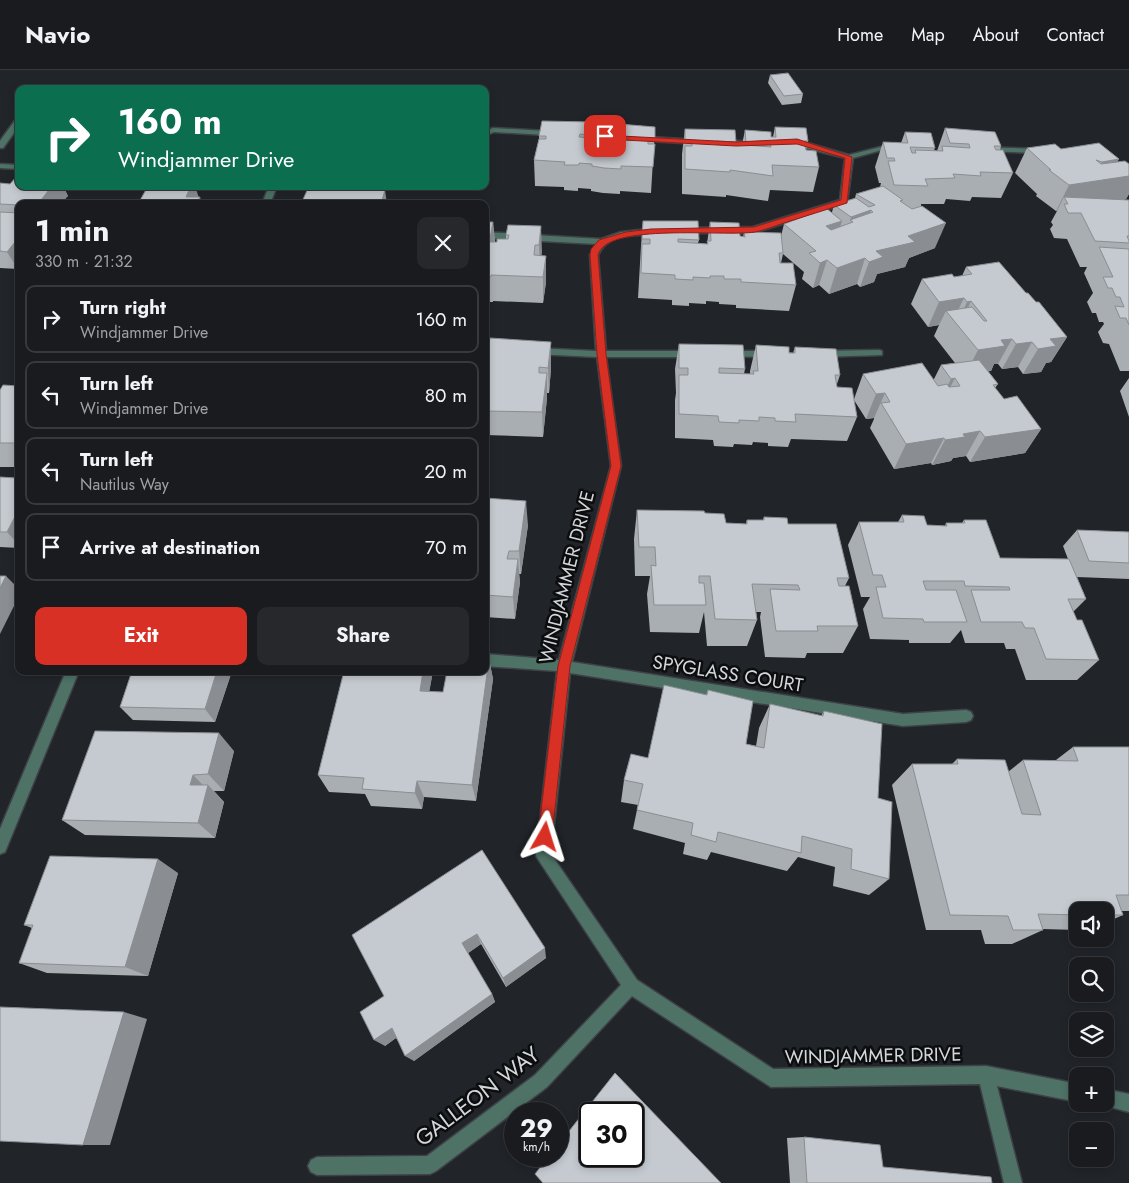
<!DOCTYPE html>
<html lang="en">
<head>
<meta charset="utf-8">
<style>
  body { margin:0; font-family:Jost,sans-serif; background:#26282c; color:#f1f3f6; height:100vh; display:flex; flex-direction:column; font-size:19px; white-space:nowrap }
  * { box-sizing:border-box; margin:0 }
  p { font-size:16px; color:#9fa1a4 }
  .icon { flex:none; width:28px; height:28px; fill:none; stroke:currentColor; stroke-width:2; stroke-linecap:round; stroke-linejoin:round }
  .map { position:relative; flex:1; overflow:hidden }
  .panel { position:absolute; left:15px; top:130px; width:474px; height:475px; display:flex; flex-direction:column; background:#191b1f; border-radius:10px; box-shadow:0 2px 8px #0003,0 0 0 1px #37393d }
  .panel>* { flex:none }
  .hud { position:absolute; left:15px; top:15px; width:474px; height:105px; border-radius:10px; box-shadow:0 2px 8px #0003,0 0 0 1px #37393d; background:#0b6e4f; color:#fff; overflow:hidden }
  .fabs { position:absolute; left:1069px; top:832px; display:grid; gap:10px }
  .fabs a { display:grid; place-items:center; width:45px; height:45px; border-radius:10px; background:#191b1f; box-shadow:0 2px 8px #0003,0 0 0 1px #37393d; font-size:25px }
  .speed { position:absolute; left:504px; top:1032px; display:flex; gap:10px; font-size:25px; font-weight:700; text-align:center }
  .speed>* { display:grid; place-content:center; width:65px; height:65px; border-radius:50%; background:#191b1f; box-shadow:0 2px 8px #0003,0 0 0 1px #37393d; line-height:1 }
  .speed small { font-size:12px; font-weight:400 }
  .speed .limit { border:2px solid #111; border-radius:8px; background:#fff; color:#111 }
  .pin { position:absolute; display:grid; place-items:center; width:42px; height:42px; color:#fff; margin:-21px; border-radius:10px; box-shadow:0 2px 8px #0006 }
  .me { position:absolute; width:55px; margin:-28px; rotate:6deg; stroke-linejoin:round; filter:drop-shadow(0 0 4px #0008) }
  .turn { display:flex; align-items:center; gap:18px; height:105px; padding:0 20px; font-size:22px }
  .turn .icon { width:65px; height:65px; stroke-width:2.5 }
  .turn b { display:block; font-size:35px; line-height:42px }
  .round { display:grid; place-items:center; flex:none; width:52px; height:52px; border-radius:10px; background:#26282c }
  .summary { display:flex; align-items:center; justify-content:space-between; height:85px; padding:0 20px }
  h1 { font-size:30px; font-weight:700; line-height:38px }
  .action { display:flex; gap:10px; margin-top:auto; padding:10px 20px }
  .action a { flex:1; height:58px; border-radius:10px; background:#d93025; color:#fff; font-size:20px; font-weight:700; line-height:58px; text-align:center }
  .action a+a { background:#26282c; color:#f1f3f6 }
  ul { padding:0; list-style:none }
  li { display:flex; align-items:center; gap:15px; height:68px; margin:0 10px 8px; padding:0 10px; border:2px solid #37393d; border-radius:10px }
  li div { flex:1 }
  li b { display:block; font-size:19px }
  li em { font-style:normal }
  header { display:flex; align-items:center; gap:30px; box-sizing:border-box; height:70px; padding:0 25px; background:#191b1f; border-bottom:1px solid #37393d }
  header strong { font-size:24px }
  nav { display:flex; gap:28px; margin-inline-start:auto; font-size:18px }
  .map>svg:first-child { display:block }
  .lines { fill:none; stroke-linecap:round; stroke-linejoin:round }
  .minor-casing { stroke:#3e4145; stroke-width:3 }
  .minor { fill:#4e7366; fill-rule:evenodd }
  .wall { fill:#a9aeb3 }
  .shaded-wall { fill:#8a8d92 }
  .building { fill:#c5cad0; stroke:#8a8d92; fill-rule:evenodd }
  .route { fill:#d93025; stroke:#8d1f18 }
  .labels { text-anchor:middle; stroke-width:5; stroke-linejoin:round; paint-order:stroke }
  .street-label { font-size:19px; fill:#d4d7da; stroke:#0c0d0f }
  .near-street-label { font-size:22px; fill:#d4d7da; stroke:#0c0d0f }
</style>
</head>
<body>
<header>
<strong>Navio</strong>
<nav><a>Home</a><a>Map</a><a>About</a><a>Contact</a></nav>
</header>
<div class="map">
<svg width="1129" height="1113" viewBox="0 0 1129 1113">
  <rect width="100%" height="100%" fill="#212429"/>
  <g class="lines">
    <defs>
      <path id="minor" d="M16,49H19V56L3,78H0V71Z
        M493,58L700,70L704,72L700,74L494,62L485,66V61Z
        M789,70H797L849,85L896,73L900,75L853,88L847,133L754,163H680V159L683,158L753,157L840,130L845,88L789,74Z
        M717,71H759L763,73L759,75H720L716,73Z
        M980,77L1041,79L1045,81L1041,83L983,81L979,79Z
        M0,94L19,95V99L0,98Z
        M269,116H277L270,134H262Z
        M658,158L661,159V163C639,167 610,160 598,185L606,281H694L699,284L694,287H606L621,396L572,592L903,644L966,640L971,642L973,646L971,650L966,652L903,656L570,603L551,784L637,910L773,999L986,996L1078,1014V1032L997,1016L1022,1113H1004L980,1014L771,1017L632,926L547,1017L436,1101L430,1104L317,1105L311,1102L308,1096L311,1090L317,1087L427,1086L535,1005L621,915L536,786L557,601L485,596V584L559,590L611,396L597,287L534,284L529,281L534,278L596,281L590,185L596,174L485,168V162L601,169L621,162Z
        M879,280L882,281V285L819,287L814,284L819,281Z
        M726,281H769L774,284L769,287L723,286L721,284Z
        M66,601H79L5,782L0,784V759Z
        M1105,1019L1129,1024V1042L1099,1034H1105Z"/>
    </defs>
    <!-- minor casing -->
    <use href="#minor" class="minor-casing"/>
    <!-- minor -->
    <use href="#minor" class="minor"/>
  </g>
  <!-- wall -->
  <path class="wall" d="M770,5L803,24L801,33L782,35L768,13Z
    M592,52L591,68L606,69L607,53L655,57L651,123L620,121V124L603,123L591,121V119L578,118V121L564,120V117L535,116L534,90L539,69V66Z
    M775,57L808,71L806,80L819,97L813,122L770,120L768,131L726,125V127L682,124V84L685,59L736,72L735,74L742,75L745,60L773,67Z
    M945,58L1001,76L1000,80L1013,103L1001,128L972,127L970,131L946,129L944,134H921V136L935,178L909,188L905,197L877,204L874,212L860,217L857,214L829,224L819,215L813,218L802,209L804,202L783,184L781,193L796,215L789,241L736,238V235L719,234V232L706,231V234L689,233V236L672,235V230L638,228L641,176L643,151L699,170L698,173L707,174L710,152L740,166L743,167L744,162L781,166L784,154L832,142L834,135L855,128L856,124L880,117L881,113H879L875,97L883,72L901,73L905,62L935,78L934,80L937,81Z
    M1027,78L1061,79L1119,89L1117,92L1129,94V124L1126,129L1122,130H1129V301H1120L1109,274L1103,273L1098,262L1104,254L1103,252H1099L1096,243H1092L1087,232L1093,223L1084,203L1087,197H1080L1067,169L1054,168L1050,159L1053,155L1051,152L1057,141H1056L1036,126L1037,124L1015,103Z
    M0,113L19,116H63L68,126L19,134V198L18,199L0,198Z
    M485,152H493L495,172H497L506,169V165L541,156V186H546V212L543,233L493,231V232H485Z
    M966,197L1026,223L1067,267L1051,292L1046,293L1041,302L1023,304L1018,297L1002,299L998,294H994L991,301H988L998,314L995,318L1004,329L1041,359L1025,383L970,392L966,386L953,388L951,391L932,395L931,393L894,399L870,358L874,349V348L866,349L854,330L857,347L847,371L791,369L788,377L768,376V373L753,372L752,375L734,374L733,377L714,376L713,370L675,368V330L676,323L675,299L679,274L745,299L744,304H750V301L756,275L793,283L795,277L840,305L837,314V317L854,329L863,304L934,309L941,295L955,293L934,266L939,255L928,257L911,234L922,209L962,206Z
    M551,272V298L549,323H547V328L543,367L485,365V293Z
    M1129,308V347L1120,321Z
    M19,316V397H0V320Z
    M19,403V478L0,477V407L16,408Z
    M485,428L528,455L521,504H519L520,512L515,549L485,547Z
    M637,440L705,443L726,453L746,454L747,450H763L764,447L788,454L849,508L845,516L858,556L843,583H807L805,588L765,587L760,547L761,542H756L757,550L747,576H707L704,542L699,563L650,562L647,524L650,506H635L634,469Z
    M902,445L927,455L945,456L946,453H962L964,450L1000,488L1068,489L1063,476L1077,460L1129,462V509L1077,507L1086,529L1073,542L1077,550L1099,590L1077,610H1026L1015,579H1006L1004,573H965L961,560L950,573H909V570L870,569L863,539L870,527H861L848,475L859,452H898Z
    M489,589L493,609L476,731L424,727L422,739L371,736L365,724L329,722L318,705L344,601H433L429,622H443Z
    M132,601H232L215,652L133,650L120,637Z
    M708,620L746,674L756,676L759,658L770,634L821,646L824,641L878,728L889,809L869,825L833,816L835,797L798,787L787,801L711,782L707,790L683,784L685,773L633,759L638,735L621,732L624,710L648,688L706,625Z
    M1073,677H1129V841H1121L1123,845L1105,853V841H1078V860L1042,859L1043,860L1012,874H985L981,860H926L892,715L912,694H952L957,689L1008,702L1023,690H1056Z
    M234,681L224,721H214L224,732L215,768L85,765L62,750Z
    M482,780L546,888L506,917L481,874L468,883L492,924L495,932L414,991L396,968L385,976L384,926Z
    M178,803L148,906L47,903L19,893L32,858L24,855Z
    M804,1067L883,1097L992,1113H790L787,1068Z"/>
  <!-- shaded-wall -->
  <path class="shaded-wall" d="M1119,89L1107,109L1129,106V124L1126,129L1066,139L1068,134L1064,127L1057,141H1056L1069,115L1091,112L1102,92Z
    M52,116H63L68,126L61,134H38Z
    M191,116H195L199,128L200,127L202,134H189L186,127Z
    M385,120L387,134H381Z
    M871,140L863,166L853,152L850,150L843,173L851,147Z
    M842,151L834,176L826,156Z
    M493,152L495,178L492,195L490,169Z
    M946,153L935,178L909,188L905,197L877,204L874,212L860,217L869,192L876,181L908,166Z
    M541,156L542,182L540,200L539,175Z
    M19,167V198L18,199L7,182Z
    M546,186V212L543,233V207Z
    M865,188L857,214L829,224L837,198Z
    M827,190L819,215L813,218L820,193Z
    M964,228L953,250L946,241L939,255L928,257L939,232Z
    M971,231L959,257L957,254L967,232Z
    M1067,267L1051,292L1046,293L1041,302L1023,304L1038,279L1050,269Z
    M1012,269L998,294H994L991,301L965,305L978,280L1001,270Z
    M551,272V298L549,323L548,298Z
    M1032,272L1018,297L1002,299L1016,274Z
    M547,303V328L543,367L542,342Z
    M955,308L942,333L938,334L951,309Z
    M885,323L874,348L866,349L876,324Z
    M1041,359L1025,383L970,392L985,367Z
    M980,361L966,386L953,388L951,391L932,395L945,370L963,364Z
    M944,368L931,393L894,399L906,374Z
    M526,431L528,455L521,504L519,481Z
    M19,439V475L7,462Z
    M518,489L520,512L515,549L513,527Z
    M6,506L19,519V526L0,564V518Z
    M489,589L493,609L476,731L472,715Z
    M217,601H232L215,652L205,639Z
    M423,601H433L426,640L420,621Z
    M219,663L234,681L224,721L208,704Z
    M193,705L207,719L208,715L224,732L215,768L198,753L190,715Z
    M417,711L424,727L422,739L415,723Z
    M158,789L178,803L148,906L125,897Z
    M477,864L481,874L467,884L462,873Z
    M545,878L546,888L506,917L503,908Z
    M492,924L495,932L414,991L405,986Z
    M124,942L147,949L110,1075H83Z
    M392,958L401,964L385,976L374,970Z"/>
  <!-- building -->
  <path class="building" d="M788,3L803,24L784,26L770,5Z
    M542,51L592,52L590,65L580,64L579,67L624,71V68L606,67L607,53L655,57V71H648V74H655L653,97L621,96V99L604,98L592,96V94L579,93V95H564L565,92L534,90L539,69H546V66H539Z
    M775,57L806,58L808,71H804L806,80L816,81L819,97L772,95L773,106L730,100V102L685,99V76H692V71H685V59L735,60L736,72L716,71L717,73L771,77L770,73L746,72L745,60L771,62V67H776Z
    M945,58L995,62L1001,76H994L996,80H1003L1013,103L980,102L981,106L953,104L955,108L925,109L928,116L894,115L888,91H895L894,88H887L883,72L908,73L905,62L931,63L935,78L910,77L912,83H916L915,80L943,81L942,76L970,78L969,74L950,73Z
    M1099,73L1119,89L1102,92L1096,90L1101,94L1125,91L1129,94V106L1069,115L1049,100H1051L1027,78L1055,74L1061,79Z
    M17,106H19V116H52L38,134H19V135L0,134V113L10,114Z
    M148,116H191L186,127H200L196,134H138Z
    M309,116H340L339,119L385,120L381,134H301Z
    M883,116L903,130L900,131L912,139L922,136L946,153L908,166L915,172L876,181L883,187L869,192L865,188L837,198L827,190L820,193L809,183L816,181L784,154L826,138L842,151L826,156L831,160L853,152L850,150L873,142L871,140L851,147L834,135L856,128L869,137L875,135L856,124Z
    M1064,127L1129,130V166H1127L1129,171V173L1095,171L1081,143H1068L1064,134H1068Z
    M0,142L19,143V167L7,182L0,181Z
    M643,151H698L699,170L678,169V172L708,174L707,171H711L710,152L739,153L740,166L745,167L744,162L781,163L783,183H779L780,193H793L796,215L741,212V209H724V206H710V208L693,207V210L675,209V205L641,203L642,174H650V169H642Z
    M485,152H493L490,169H485Z
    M508,155L541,156L539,175H535L534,185L546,186L543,207L491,205V207H485V172H497V169H508L509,165H506Z
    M1099,177L1129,179V255L1126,248H1120L1115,236L1124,237L1120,227H1116L1112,218H1108L1103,207H1113Z
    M999,192L1026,223H1028L1036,232H1039L1067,267L1050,269L1056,276L1038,279L1032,272L1016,274L1012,269L1001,270L1005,276L978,280L946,241L972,237L984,251H987L971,231L967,232L964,228L939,232L922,209L952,204L954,207L972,204L966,197Z
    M490,268L551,272L548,298L539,297V303H547L542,342L485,341V293Z
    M679,274L743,275L745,299L719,298V303L754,304L753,301H758L756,275L789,277V283H795V277L836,279L840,305H835L837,317L852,318L857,347L795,344L796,352L775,351V348L759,347V351L739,350V353L719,352L718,346L679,344V305H688V298H679Z
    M979,290L998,314L993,315L1004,329L1017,326L1041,359L985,367L980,361L963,364L965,367L945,370L944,368L906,374L881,333L890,332L885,323L876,324L863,304L922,293L938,316L947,314L949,317L960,316L955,308L951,309L941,295Z
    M3,315L19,316V373H0V320Z
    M19,403V439L7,462H0V407L16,408Z
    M485,428L526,431L519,481H509L507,489H518L513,527L485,525Z
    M637,440L704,441L705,443L724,444L726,453L747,454V450H764V447L787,448L788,454H836L849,508H837L839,516H849L858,556H817L818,561H776L770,519L800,520L798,515L752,514L757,550L715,549L710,506H699V513H704L706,535H654L651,495L656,496L655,477H639Z
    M902,445L924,446L927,455L947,456L946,453H965L964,450H986L1000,488L1069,489L1086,529H1068L1077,550H1082L1099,590L1046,589L1034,558H1025L1022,552H981L971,520H1010L1009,517L965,516L964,511H923L926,520H956L967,552H924L923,549L883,548L876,517H886L882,505H873L859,452H904Z
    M1077,460L1129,462V493L1089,491Z
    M0,506H6L0,518Z
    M485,589H489L472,715L417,711L415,723L362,719L364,708L318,705L344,601H423L420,621L443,622L447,601H485Z
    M132,601H217L205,639L120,637Z
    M664,615L707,625L708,620L753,631L746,674L764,678L770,634L823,646L824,641L882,654L878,728L892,732L889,809L851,799L852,779L802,766L801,783L718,762L716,772L691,765L693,753L637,740L643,714L624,710L631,684L648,688Z
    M95,661L219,663L208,704L193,705L190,715H208L198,753L62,750Z
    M1073,677H1129V825H1116L1123,845H1105V841H1078V845L1038,844L1043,860H1013L1008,846L950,845L912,694H958L957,689L1005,690L1022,744L1041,745L1023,690L1078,691Z
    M482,780L545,878L503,908L477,864L462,873L492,924L405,986L392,958L374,970L360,942L384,926L352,865Z
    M50,786L158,789L125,897L19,893L33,855H24Z
    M0,937L124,942L83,1075L0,1071Z
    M615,1003L721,1113H543L535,1104L549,1086H558V1075ZM590,1044H632V1086H590Z
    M804,1067L880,1075L883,1097L991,1107L992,1113H807Z"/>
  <!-- route -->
  <path class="route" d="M602,65L736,72L797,69L852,87L847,133C826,140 805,146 784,153C775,156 765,160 755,162C725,167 606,152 598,185L606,284L621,396L570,596L552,767L550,772L545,774L540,772L538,767L558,596L611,396L597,284L590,185L591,179L599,170L626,162L651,159L754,157L841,130L845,88L797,74L736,76L605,69L602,68Z"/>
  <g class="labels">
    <!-- street labels -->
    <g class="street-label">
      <text transform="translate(566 507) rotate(-76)" y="7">WINDJAMMER DRIVE</text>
      <text transform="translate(728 603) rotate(9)" y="7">SPYGLASS COURT</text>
      <text transform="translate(873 985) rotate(-1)" y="7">WINDJAMMER DRIVE</text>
    </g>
    <!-- near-street labels -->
    <g class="near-street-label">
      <text transform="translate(477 1026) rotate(-37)" y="8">GALLEON WAY</text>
    </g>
  </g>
</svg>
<div class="fabs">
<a><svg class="icon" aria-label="sound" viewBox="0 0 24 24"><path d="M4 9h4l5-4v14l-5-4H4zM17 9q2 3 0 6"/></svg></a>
<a><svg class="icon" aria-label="search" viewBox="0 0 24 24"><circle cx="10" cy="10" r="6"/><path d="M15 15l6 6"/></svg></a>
<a><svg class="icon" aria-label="layers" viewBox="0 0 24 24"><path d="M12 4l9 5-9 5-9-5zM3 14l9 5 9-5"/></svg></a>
<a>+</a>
<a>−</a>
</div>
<div class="speed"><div>29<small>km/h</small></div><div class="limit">30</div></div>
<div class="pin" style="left:605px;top:66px;background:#d93025"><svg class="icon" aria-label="arrive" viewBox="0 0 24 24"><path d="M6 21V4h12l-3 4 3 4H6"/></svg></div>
<svg class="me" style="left:545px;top:767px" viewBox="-20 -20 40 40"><path d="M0-17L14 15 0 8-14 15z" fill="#d93025" stroke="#fff" stroke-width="4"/></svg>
<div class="hud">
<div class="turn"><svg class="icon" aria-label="right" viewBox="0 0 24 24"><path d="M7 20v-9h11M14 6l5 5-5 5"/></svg><div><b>160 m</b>Windjammer Drive</div></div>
</div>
<section class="panel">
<div class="summary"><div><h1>1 min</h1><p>330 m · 21:32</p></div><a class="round"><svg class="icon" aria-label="close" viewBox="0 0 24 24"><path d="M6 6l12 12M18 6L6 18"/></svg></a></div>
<ul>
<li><svg class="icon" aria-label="right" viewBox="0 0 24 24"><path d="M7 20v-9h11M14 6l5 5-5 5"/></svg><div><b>Turn right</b><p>Windjammer Drive</p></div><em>160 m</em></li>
<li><svg class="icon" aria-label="left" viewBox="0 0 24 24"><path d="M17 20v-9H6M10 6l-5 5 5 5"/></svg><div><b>Turn left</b><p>Windjammer Drive</p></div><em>80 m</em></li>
<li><svg class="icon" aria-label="left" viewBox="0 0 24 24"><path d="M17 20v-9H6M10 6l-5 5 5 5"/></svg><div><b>Turn left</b><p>Nautilus Way</p></div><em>20 m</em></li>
<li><svg class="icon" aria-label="arrive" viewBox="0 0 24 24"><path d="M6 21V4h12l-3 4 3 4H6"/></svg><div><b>Arrive at destination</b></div><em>70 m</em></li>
</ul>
<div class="action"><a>Exit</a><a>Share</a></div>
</section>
</div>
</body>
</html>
